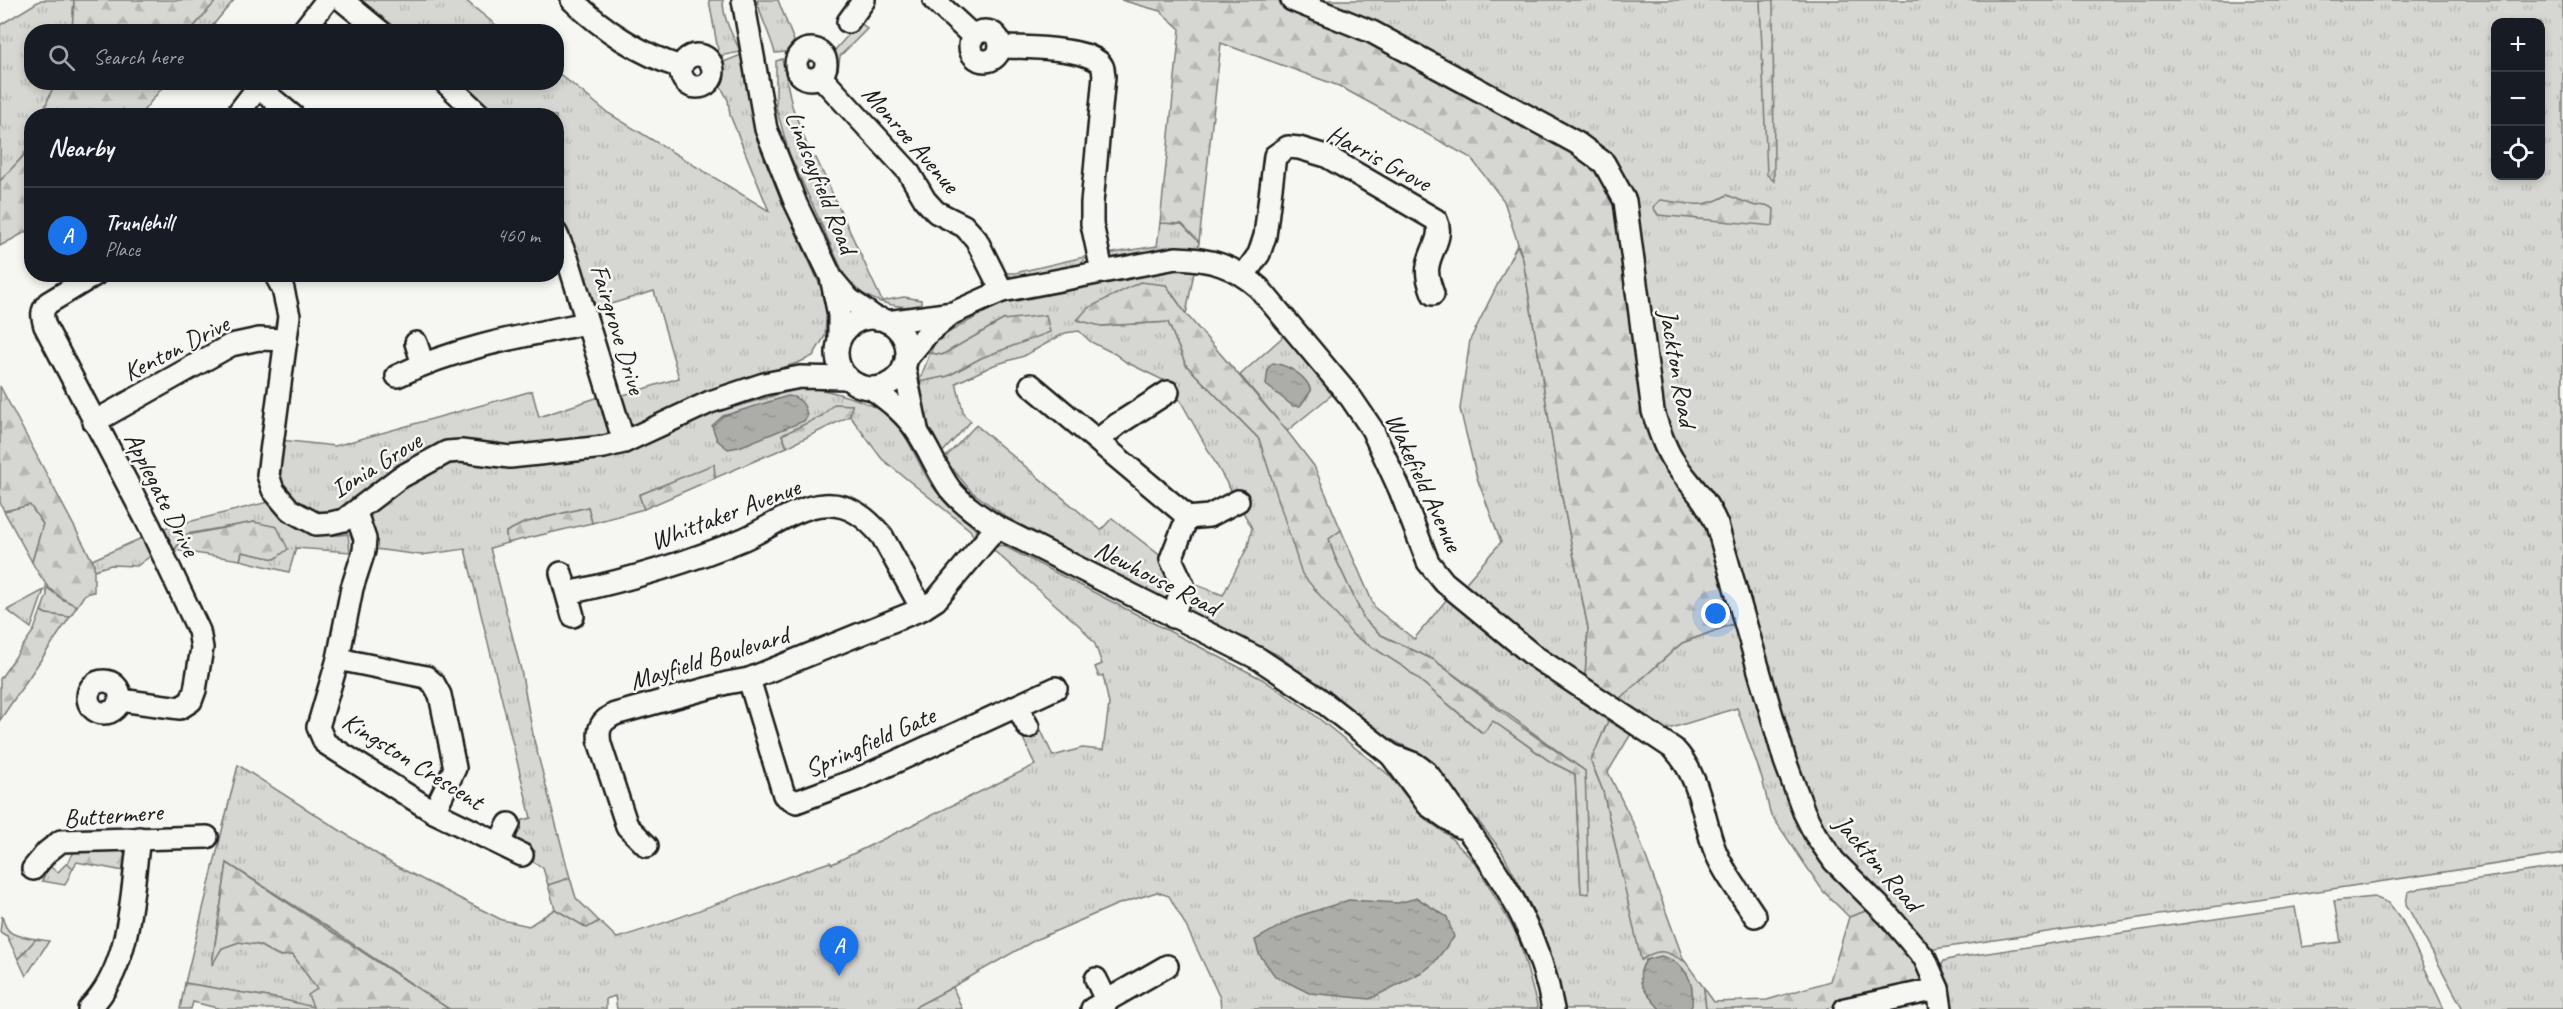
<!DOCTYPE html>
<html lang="en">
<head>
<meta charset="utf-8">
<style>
  body { margin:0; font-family:Caveat,sans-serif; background:#242831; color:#f1f3f6 }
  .controls { position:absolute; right:18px; top:18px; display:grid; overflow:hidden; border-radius:12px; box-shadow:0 3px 9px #0003 }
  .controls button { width:54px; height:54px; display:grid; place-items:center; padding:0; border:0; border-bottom:2px solid #363941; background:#171b24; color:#f1f3f6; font:30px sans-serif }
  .you { position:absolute; left:1716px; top:614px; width:21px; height:21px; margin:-15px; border:4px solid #fff; border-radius:50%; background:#1a73e8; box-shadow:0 0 0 9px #1a73e833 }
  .badge { display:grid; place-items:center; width:39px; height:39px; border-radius:50%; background:#1a73e8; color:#fff; font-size:20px; font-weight:700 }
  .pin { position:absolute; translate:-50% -50px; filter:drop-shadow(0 2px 3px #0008) }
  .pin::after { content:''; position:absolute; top:32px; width:21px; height:18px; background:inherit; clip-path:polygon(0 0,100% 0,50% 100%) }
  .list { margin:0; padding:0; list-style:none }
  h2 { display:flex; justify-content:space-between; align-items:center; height:78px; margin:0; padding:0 24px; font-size:26px }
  h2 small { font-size:20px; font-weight:400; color:#9ea1a6 }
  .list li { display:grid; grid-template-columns:39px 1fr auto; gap:18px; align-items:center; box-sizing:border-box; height:96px; padding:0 24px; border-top:2px solid #363941 }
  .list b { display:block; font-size:22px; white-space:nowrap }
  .list p { margin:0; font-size:20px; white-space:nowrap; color:#9ea1a6 }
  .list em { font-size:20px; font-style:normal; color:#9ea1a6 }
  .icon { flex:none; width:33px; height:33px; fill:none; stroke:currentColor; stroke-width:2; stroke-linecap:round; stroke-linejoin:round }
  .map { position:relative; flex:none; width:2563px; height:1009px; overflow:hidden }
  .search { position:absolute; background:#171b24; box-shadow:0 3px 9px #0003; left:24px; top:24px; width:540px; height:66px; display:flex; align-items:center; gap:15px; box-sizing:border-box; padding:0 21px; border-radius:24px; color:#9ea1a6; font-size:22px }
  .panel { position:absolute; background:#171b24; box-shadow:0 3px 9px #0003; left:24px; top:108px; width:540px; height:174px; border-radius:24px }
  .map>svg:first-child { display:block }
</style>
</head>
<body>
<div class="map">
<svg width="2563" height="1009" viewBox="0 0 2563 1009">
  <defs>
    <pattern id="grass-tufts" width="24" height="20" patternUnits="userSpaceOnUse" patternTransform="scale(1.5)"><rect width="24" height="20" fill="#d6d6d2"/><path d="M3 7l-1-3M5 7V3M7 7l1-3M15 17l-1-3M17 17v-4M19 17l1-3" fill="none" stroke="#b7b7b4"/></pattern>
    <pattern id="forest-firs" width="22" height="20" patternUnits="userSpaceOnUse" patternTransform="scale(1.5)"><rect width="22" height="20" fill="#d6d6d2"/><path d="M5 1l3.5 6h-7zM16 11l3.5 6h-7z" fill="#b7b7b4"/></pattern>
    <pattern id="water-ripples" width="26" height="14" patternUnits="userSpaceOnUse" patternTransform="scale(1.5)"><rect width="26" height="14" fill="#acaca9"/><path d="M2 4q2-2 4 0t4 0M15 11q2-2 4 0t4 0" fill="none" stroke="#939391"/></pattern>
  </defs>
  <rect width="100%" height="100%" fill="#f6f6f2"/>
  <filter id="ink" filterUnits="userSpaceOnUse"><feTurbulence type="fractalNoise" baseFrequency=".0167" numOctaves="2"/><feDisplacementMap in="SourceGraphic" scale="12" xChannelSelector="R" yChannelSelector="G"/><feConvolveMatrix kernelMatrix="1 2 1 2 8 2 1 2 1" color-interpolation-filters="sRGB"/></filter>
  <g filter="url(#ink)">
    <!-- grass -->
    <g fill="url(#grass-tufts)" stroke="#797977" stroke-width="1.5" fill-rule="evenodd">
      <path d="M41,0H74L72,31L32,32V82L55,83L42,115L32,116C31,155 25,154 0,181V25Z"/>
      <polygon points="215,0 234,0 208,31 190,32"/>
      <polygon points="360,0 465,0 503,31 400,31"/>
      <path d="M709,0H723C723,19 732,35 741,52L719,56Z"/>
      <path d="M757,0H778L794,41L786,52L775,53C770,34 761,19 757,0Z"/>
      <path d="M1312,0H2563V854L1928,950L1829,844L1798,783L1661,409L1636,230L1625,178L1600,148ZM2496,22H2540V176H2496Z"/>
      <polygon points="860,22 867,29 840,56 838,70 834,51"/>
      <path d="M741,55L758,137L780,196L827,301L825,336L813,356L800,362L693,398L637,426C624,424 623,407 620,396L679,378L654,291L594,309L573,249L557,211L556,116L494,115L460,83L556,82L557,72L608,113L769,211L730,115L728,100L719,83L721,63Z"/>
      <path d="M782,59L792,106L812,158H816L882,301L904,297L921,300V308C891,307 869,302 847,281L789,153L776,107V61Z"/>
      <polygon points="1160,223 1182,224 1199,242 1198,249 1171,246 1159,251 1112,258 1107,254 1157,246"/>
      <polygon points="1517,245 1523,259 1559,482 1588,628 1585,678 1548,652 1463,586 1501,542 1477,478 1460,409 1470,340"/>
      <polygon points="1088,256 1079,265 1013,278 1006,273 1015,273"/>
      <path d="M1195,267L1186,314L1166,285L1101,326L1168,322L1186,365L1259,439L1273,480L1353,635L1404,667L1482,733L1493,721L1551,762L1575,774L1581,892L1585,771L1434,660L1381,635L1364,619L1334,555L1329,539L1341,530L1375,608L1414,639L1447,599L1522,660L1608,721L1591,762L1603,791L1642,960L1653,952L1666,951L1685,961L1704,988L1706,1009H1565L1532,908L1501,850L1427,757L1380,734L1278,655L1188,611L1193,592L1191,583L1223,595L1248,546L1252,528L1171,384L1126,362L1115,354L1091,342L1079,331L1065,333L1024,356L994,365L956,383L964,415L971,421L941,454C928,430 922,408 919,382L948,376L981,358L1003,320L942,355L930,353L937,339L1006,300L1166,270Z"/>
      <polygon points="1286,334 1334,393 1287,431 1240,375"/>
      <path d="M804,387C826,389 874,402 890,417C909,435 917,463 931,484C943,502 961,514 976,530L974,537L970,530L882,459L850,416L852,405L822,416L782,435L787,447L715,478L714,465L639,495L644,509L592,523L588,507L524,523L506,532L507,543L490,548L521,670L534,740L570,878L548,885L543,868L532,861L535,851L517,839L516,830L520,821L531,818L465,549L421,555L375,549L374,533L369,517L374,510L405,486L442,466L458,463L512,468L619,455L666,436L714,413Z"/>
      <path d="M532,391L539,417L599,397L608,428L607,436L601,439L505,447L439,446L418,454L341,509C310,517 287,506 279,473C277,464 280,450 281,440L335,446Z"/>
      <path d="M976,425L1101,530L1112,518L1162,557C1164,572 1175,582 1168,597L1162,599L1006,517L971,491L944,459Z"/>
      <path d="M268,502C286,529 317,539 348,534L350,552L296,548L289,572L240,560L242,552L275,559L254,522L187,534L174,550L164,528Z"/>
      <polygon points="30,505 43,524 32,562 4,511"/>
      <polygon points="144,537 153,554 137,566 111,565 94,570 92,560"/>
      <path d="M1002,545L1262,679L1307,709L1389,775L1424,818L1449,836L1477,865L1519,939L1538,1009H1221L1220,998L1186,926L1169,896L1157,892L1116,905L1035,940L914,1009H617L615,996L606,999V1009H449L326,926L227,863L212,963L222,948L239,942L259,945L278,956L293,955L317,989L313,1008L280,999L185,983L238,765L394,865L502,920L529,926L555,909L587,928L599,921L617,938C689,917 758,886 830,862L832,864L1035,765L1022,736L1040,728L1053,756L1082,748L1103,750L1109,704L1103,675L1099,677L1095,667L1102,664L1095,644L1082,628L991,548Z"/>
      <polygon points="46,587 62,599 77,606 70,617 46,614 41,611 47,595"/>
      <polygon points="44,590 31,628 7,610"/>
      <polygon points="1738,622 1777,763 1872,909 1849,917 1823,891 1770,813 1762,778 1737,708 1665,730 1618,700 1682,643"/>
      <polygon points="67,863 73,868 65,885 42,881 49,866 58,872"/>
      <polygon points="2563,866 2563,1009 2463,1009 2406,904 2408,892 2420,888"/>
      <polygon points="2374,897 2389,903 2403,922 2444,1009 1947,1009 1939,970 1944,961 1955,958 2295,907 2302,947 2341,942 2334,901"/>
      <path d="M2,916C7,938 17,935 36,939L18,959L7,936L0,932Z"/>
    </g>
    <!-- forest -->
    <g fill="url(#forest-firs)" stroke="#797977" stroke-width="1.5">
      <polygon points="74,0 215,0 216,1 190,31 72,31"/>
      <polygon points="1121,0 1277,0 1386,44 1597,167 1620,201 1650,433 1708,518 1738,622 1682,643 1618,700 1585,678 1588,628 1559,482 1523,259 1504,201 1471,158 1339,86 1221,43 1199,242 1182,224 1160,223 1180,29 1160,11"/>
      <polygon points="1760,0 1773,0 1774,181 1767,175"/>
      <polygon points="55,82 166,82 166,83 140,115 42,115"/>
      <polygon points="31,141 31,229 0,246 0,181 27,152"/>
      <path d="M1727,195L1755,206L1766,205L1774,209L1773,226L1658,215L1653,207L1660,200C1686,203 1703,210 1727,195Z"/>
      <polygon points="1140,282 1166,285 1186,314 1287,431 1314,466 1341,530 1329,539 1334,555 1364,619 1381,635 1434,660 1512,720 1585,771 1589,894 1581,893 1575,774 1551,762 1493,721 1483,733 1404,667 1353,635 1302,574 1259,439 1186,365 1168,322 1101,326 1077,320 1088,308"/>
      <polygon points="1046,315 1050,332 981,358 948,376 919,382 930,353 942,355 1003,320"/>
      <path d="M0,386L94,564V592L85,594L77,606C52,595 45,586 32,562L43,524L30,505L4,511L0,502Z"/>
      <polygon points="834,404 852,405 850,416 787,447 782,435 822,416"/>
      <polygon points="714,464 715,478 644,509 639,495"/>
      <polygon points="588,507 592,523 507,543 506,532 524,523"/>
      <polygon points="254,522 277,527 288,549 275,559 242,552 240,560 174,550 187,535"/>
      <polygon points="41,611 46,614 70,617 0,720 0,679 34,630"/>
      <path d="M1608,721L1631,734L1608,772L1635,827L1684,961C1665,951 1660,947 1641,960L1603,791L1591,761Z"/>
      <polygon points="80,843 121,850 128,857 129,872 77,862 73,868 67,863"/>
      <polygon points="227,863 449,1009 221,1009 193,1002 191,1009 180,1009 185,983 280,999 313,1007 308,995 317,989 293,955 278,956 259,945 239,942 222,948 212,965"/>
      <polygon points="570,878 576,898 599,921 587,928 555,909 548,885"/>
      <polygon points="1872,909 1924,970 1923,981 1920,987 1825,1009 1706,1009 1704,988 1714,1002 1767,1000 1830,981 1849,917"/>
      <polygon points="36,939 49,941 26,976 18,959"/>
      <polygon points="953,987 962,1009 914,1009 919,1005"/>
    </g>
    <!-- water -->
    <g fill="url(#water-ripples)" stroke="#727271" stroke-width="1.5">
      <path d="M1273,363C1288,365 1307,376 1311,391L1300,406H1293L1266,385L1268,368Z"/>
      <path d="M788,396C800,397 806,405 807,417L804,421L739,447L728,449L717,440L712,426L723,416Z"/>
      <polygon points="1417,898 1447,917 1454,937 1433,964 1424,971 1370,999 1309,993 1275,976 1259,954 1255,940 1296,917 1349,900 1398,903"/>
      <path d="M1661,956C1686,963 1695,981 1692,1006L1689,1009H1660C1646,993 1632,981 1646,960Z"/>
    </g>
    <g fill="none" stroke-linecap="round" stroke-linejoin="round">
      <!-- minor casing -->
      <g stroke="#1c1c1c" stroke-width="26">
        <g id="minor">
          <polyline points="342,0 381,32"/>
          <path d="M572,0C602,29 641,55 681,67"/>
          <polyline points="743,0 766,129 796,204 831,277 839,315 839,340"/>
          <polyline points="934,0 973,36"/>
          <path d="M1292,0L1372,32L1577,143L1604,163L1625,201L1653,411C1658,428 1663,444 1672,459C1688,484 1705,496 1717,525L1785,761L1804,812L1815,834L1834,861L1888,915L1925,959L1938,989L1941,1009"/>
          <polyline points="848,22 864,0"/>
          <circle cx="985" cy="46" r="15"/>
          <polyline points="302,32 327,0"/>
          <path d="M1000,47C1020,47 1093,47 1102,66C1104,69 1103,73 1104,76L1092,203V224L1102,271"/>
          <circle cx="811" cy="64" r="15"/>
          <circle cx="697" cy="71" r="16"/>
          <polyline points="820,76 908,171 925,200 936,212 964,226 976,239 1002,291"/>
          <polyline points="445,82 481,116"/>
          <polyline points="258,87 293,116"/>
          <polyline points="236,116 262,82"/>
          <polyline points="556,233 569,263 624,442"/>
          <path d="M96,274L48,303C41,311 42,316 45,326L150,527L199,631L202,648L195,690L191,701L180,708L120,700"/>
          <polyline points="275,274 283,289 289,316 268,475 273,490 290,510 316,524 331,523 344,520 399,478 447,452 461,451 510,457 604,447 624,442 710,402 764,384 800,377 847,378"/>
          <path d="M1244,275L1259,254L1265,236L1275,156L1288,147L1299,148L1326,156L1436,220C1444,237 1430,250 1428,266C1426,276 1430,285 1433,294"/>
          <polyline points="833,280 849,299 877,319"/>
          <circle cx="872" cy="353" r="35"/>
          <path d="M887,322L953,313L1002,291L1176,258C1210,259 1233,265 1259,288L1351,398L1372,429L1400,490L1428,562L1444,582L1534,656L1674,749C1700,776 1702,814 1714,848C1723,872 1741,894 1755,916"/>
          <polyline points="416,343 423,364"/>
          <polyline points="906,359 927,334 950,315"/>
          <polyline points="904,366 917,429"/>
          <path d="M397,376C458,347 522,336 587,323"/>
          <polyline points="1031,385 1181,511 1187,518 1171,559 1183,585 1173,617"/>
          <path d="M871,388C889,401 906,414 918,433C930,451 937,471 950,489C963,505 980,516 997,527L1259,659L1318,698L1391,755L1415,764L1426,772C1442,791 1455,812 1469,832C1509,886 1541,942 1553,1009"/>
          <polyline points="94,422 231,345 259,339 286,340"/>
          <polyline points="1098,440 1118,424 1168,392"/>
          <polyline points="356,513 365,539 364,551 352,588 338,659 318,727 325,743 434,812 522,855"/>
          <polyline points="1187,518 1209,516 1238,501"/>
          <polyline points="561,573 573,616"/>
          <path d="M568,593C628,580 687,563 744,539C767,529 798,506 824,505C849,503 867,518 882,536L922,609"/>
          <polyline points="338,659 426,677 434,684 440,695 455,768 434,812"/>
          <polyline points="749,679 784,795 796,802 858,779 1056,688"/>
          <circle cx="104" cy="697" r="16"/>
          <polyline points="1017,706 1028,727"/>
          <polyline points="1391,755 1428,805 1460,827"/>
          <polyline points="499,843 509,824"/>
          <path d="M647,846L627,826L600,744C597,728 601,721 615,714L727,683L749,679L922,609L936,600L997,527"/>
          <polyline points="33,869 47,852 61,841 207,837"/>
          <polyline points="1096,979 1107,1002"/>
          <path d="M89,1009C132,966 131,894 139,838"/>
          <polyline points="1092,1009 1167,966"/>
          <polyline points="1845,1009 1938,989"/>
        </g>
      </g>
      <!-- minor -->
      <use href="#minor" stroke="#f6f6f2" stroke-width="21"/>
    </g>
  </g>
  <g text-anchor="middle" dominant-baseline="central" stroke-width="5" stroke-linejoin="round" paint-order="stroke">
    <!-- street labels -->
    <g font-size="26" fill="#1c1c1c" stroke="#f6f6f2">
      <text transform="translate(911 139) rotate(49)">Monroe Avenue</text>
      <text transform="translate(1379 158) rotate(28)">Harris Grove</text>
      <text transform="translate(821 182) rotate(68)">Lindsayfield Road</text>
      <text transform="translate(618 329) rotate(73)">Fairgrove Drive</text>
      <text transform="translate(176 348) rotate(-27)">Kenton Drive</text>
      <text transform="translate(1678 368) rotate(80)">Jackton Road</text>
      <text transform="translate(376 465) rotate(-32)">Ionia Grove</text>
      <text transform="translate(1424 482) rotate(65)">Wakefield Avenue</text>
      <text transform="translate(162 494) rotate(63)">Applegate Drive</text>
      <text transform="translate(725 514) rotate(-21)">Whittaker Avenue</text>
      <text transform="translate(1157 578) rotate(27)">Newhouse Road</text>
      <text transform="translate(709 658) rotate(-17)">Mayfield Boulevard</text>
      <text transform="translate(870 742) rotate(-24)">Springfield Gate</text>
      <text transform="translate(413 761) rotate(32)">Kingston Crescent</text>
      <text transform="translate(113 815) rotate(-4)">Buttermere</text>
      <text transform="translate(1878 863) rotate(49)">Jackton Road</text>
    </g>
  </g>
</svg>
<div class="controls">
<button>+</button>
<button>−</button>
<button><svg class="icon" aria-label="locate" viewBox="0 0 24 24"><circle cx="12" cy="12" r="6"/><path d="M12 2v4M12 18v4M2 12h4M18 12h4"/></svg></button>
</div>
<div class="you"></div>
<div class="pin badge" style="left:839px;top:976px">A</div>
<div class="search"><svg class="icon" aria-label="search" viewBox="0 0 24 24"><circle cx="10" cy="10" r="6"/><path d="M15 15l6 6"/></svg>Search here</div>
<section class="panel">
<h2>Nearby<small></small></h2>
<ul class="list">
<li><span class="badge">A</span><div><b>Trunlehill</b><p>Place</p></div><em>460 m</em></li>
</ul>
</section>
</div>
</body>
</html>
